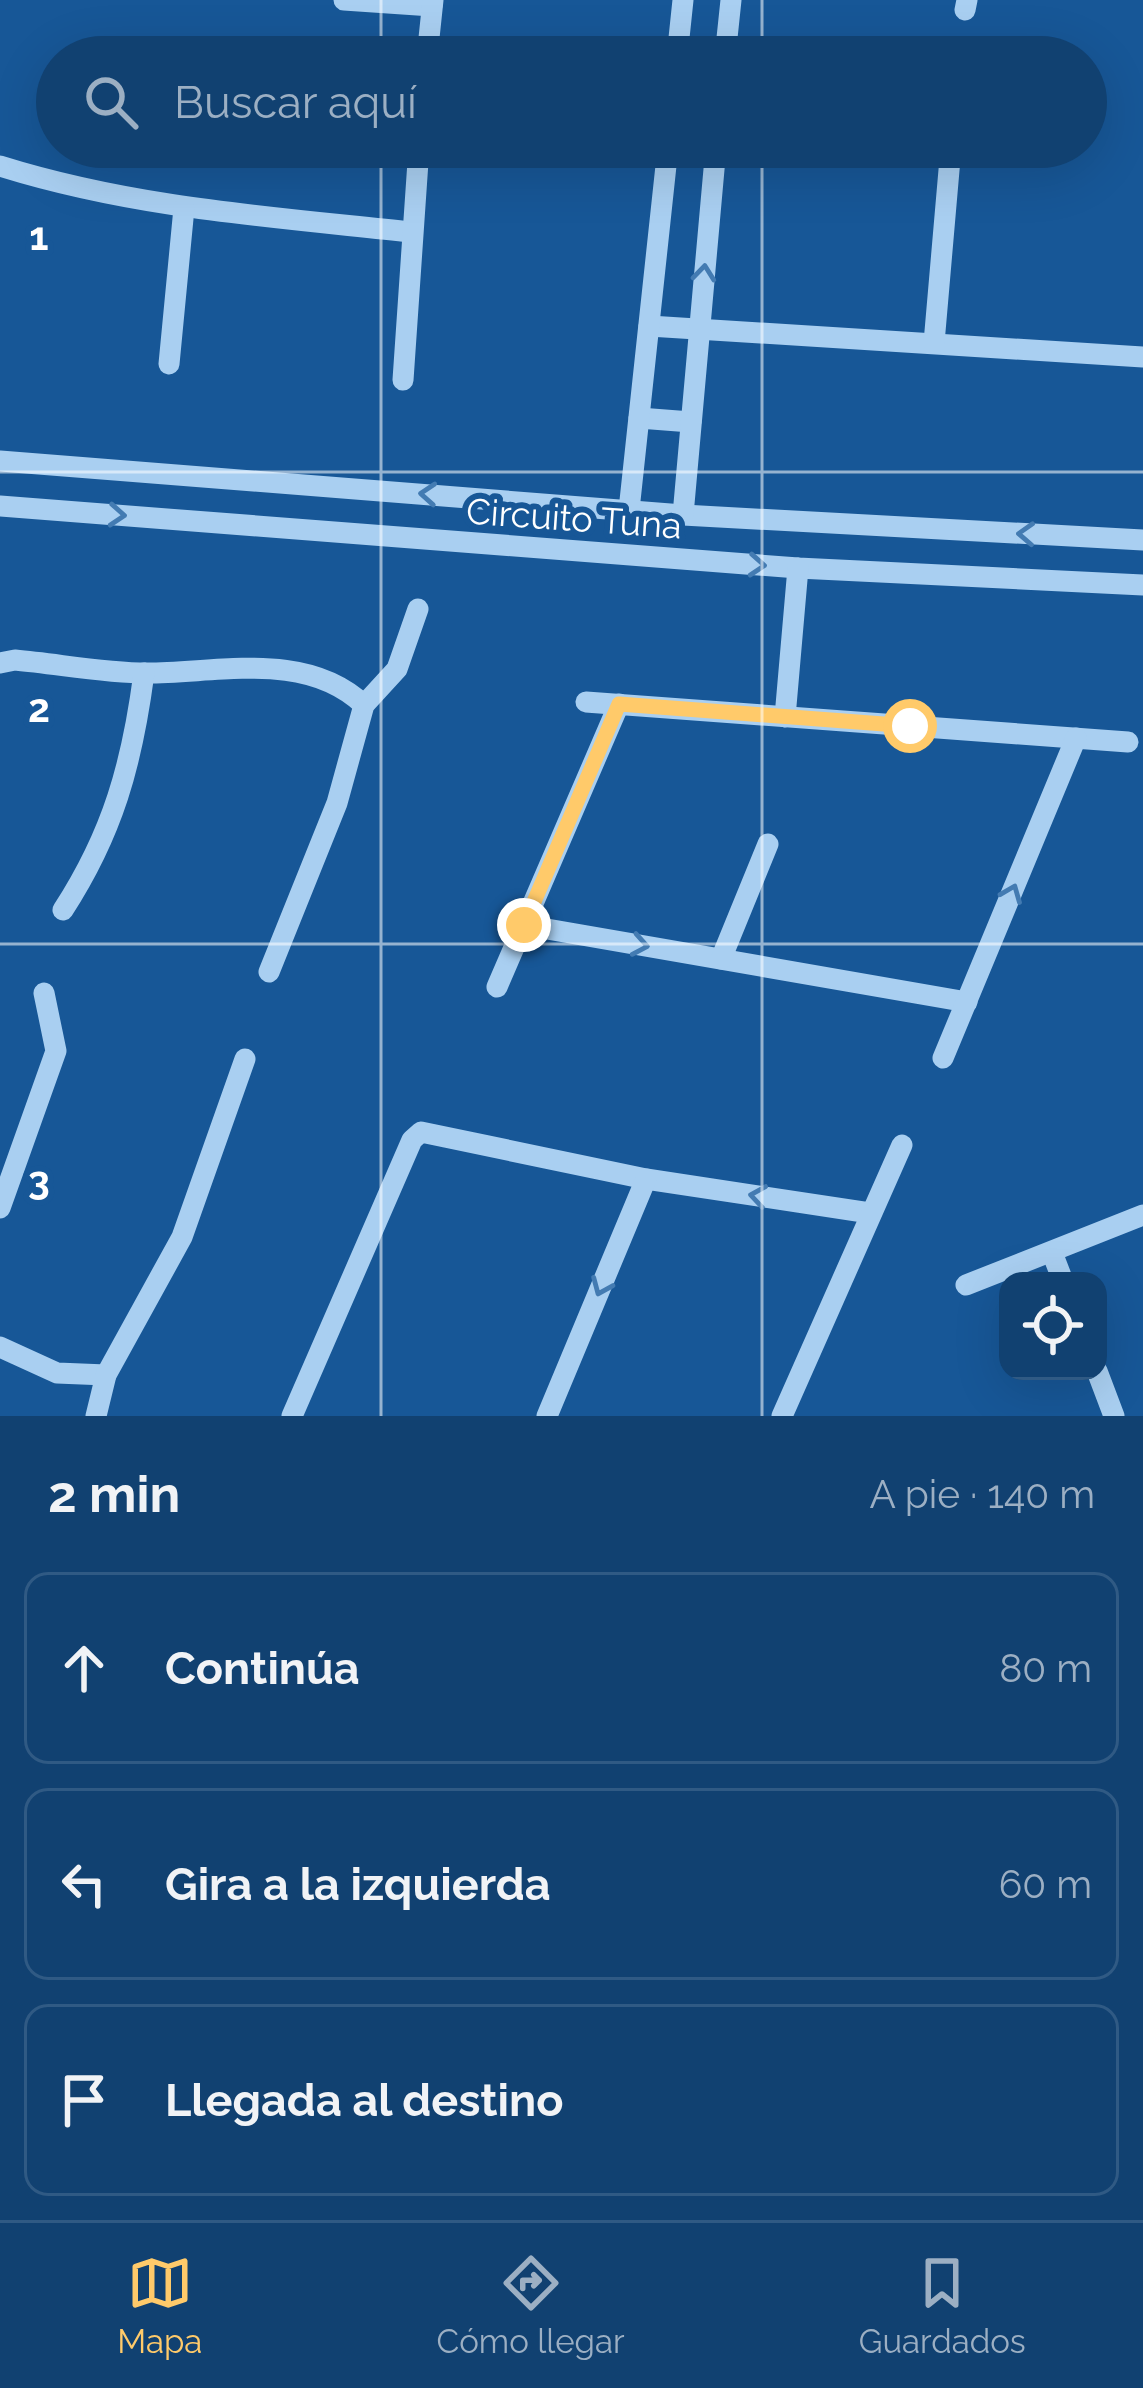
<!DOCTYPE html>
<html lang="es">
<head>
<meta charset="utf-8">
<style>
  body { margin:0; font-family:Raleway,sans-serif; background:#1a4876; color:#f1f3f6 }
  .controls { position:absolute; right:36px; bottom:36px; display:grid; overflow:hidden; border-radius:24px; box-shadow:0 12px 48px #0002 }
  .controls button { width:108px; height:108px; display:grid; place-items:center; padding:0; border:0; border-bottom:3px solid #305a84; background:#114171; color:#f1f3f6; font:60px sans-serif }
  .stop { position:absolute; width:36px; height:36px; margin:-27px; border:9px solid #ffca6a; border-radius:50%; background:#fff }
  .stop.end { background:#ffca6a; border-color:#fff; box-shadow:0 3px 12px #0008 }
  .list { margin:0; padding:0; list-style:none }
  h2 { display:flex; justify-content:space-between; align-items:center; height:156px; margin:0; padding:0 48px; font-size:51px }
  h2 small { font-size:39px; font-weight:400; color:#9cafc3 }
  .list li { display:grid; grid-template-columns:78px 1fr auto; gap:36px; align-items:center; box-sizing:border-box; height:192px; margin:0 24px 24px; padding:0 24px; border:3px solid #305a84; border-radius:24px }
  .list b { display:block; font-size:45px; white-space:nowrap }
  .list em { font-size:39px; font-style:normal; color:#9cafc3 }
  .icon { flex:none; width:66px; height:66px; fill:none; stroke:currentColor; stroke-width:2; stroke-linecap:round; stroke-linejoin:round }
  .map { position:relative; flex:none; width:1143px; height:1416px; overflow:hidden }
  .search { position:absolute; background:#114171; box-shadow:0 12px 48px #0002; left:36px; right:36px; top:36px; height:132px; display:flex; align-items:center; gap:30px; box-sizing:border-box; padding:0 42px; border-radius:66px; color:#9cafc3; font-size:45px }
  .sheet { height:804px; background:#114171 }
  nav { display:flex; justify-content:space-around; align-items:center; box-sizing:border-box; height:168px; border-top:3px solid #305a84; background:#114171; font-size:33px; color:#9cafc3 }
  nav a { display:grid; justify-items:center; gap:6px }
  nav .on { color:#ffca6a }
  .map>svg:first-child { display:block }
</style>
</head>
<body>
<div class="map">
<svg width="1143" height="1416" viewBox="0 0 1143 1416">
  <rect width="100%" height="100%" fill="#175797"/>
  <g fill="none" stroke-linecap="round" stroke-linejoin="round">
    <!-- minor -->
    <g stroke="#a9cff1" stroke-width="21">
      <polyline points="344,0 432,6"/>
      <polyline points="965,10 967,0"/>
      <polyline points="427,57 433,0"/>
      <polyline points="677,57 683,0"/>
      <polyline points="725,57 731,0"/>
      <path d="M0,166C134,208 272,217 411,232"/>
      <polyline points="649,326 1143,357"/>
      <polyline points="934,343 951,147"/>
      <polyline points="169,364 184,208"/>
      <polyline points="403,380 419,147"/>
      <polyline points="639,418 691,422"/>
      <polyline points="0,461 683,515 1143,540"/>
      <polyline points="0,506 798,568 1143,585"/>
      <polyline points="629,510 668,147"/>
      <polyline points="683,515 716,147"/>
      <path d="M0,663L15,660C59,664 104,673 147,673C219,673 306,650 364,705"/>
      <polyline points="586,702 1128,742"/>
      <polyline points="785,717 798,568"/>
      <path d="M63,910C113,833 132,764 144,673"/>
      <polyline points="524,925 967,1002"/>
      <polyline points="721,959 768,844"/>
      <polyline points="269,972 337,803 364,705 397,669 418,609"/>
      <polyline points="497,987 619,704"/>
      <polyline points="943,1058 1076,738"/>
      <polyline points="0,1208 56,1051 44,993"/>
      <polyline points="1053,1255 1063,1281"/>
      <polyline points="966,1285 1143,1215"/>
      <polyline points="0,1347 57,1373 106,1375"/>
      <polyline points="1097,1371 1114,1416"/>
      <polyline points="96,1416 106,1375 182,1237 245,1059"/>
      <polyline points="292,1416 412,1140 421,1132 646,1179 870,1213"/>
      <polyline points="547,1416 646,1179"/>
      <polyline points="782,1416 902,1145"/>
    </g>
  </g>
  <!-- one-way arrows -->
  <defs><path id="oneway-chevron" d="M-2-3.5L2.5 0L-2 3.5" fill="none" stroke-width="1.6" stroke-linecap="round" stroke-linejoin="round" transform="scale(3)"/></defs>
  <g stroke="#437bb2">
    <use href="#oneway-chevron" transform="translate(704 273) rotate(-84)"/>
    <use href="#oneway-chevron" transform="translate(428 494) rotate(-176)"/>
    <use href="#oneway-chevron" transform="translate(117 515) rotate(4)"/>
    <use href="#oneway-chevron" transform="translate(1026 534) rotate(-177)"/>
    <use href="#oneway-chevron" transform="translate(757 565) rotate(4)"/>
    <use href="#oneway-chevron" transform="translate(1012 893) rotate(-68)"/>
    <use href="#oneway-chevron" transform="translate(640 945) rotate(10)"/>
    <use href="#oneway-chevron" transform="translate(758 1196) rotate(-171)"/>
    <use href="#oneway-chevron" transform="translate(601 1287) rotate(113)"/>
  </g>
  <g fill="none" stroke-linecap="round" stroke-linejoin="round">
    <!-- route -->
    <polyline stroke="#ffca6a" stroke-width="15" points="524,925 619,704 910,726"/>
  </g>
  <!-- grid -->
  <path fill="none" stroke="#fff" stroke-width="3" stroke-opacity="0.55" d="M381,0V57M762,0V57M381,147V1416M762,147V1416M0,472H1143M0,944H1143"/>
  <g text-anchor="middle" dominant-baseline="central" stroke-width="12" stroke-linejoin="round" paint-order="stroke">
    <!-- street labels -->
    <g font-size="36" fill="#fff" stroke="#175797">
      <text transform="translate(574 518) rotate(4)">Circuito Tuna</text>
    </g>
  </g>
  <g font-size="39" text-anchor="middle" font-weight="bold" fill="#fff" stroke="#175797" stroke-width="12" stroke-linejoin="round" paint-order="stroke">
    <text x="39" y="250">1</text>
    <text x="39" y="722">2</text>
    <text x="39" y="1194">3</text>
  </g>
</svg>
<div class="controls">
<button><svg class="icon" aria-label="locate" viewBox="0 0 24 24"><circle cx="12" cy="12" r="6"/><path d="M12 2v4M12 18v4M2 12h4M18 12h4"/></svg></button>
</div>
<div class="stop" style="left:910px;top:726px"></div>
<div class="stop end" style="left:524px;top:925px"></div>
<div class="search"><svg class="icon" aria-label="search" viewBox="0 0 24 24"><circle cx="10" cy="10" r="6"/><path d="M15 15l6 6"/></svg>Buscar aquí</div>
</div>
<section class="sheet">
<h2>2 min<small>A pie · 140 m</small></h2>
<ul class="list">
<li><svg class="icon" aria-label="ahead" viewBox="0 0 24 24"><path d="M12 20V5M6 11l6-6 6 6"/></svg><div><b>Continúa</b></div><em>80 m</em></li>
<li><svg class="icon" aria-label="left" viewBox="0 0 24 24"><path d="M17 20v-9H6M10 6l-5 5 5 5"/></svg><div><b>Gira a la izquierda</b></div><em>60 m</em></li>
<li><svg class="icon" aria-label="arrive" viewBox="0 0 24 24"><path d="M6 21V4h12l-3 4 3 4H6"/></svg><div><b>Llegada al destino</b></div></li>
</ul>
</section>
<nav>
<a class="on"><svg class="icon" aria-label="map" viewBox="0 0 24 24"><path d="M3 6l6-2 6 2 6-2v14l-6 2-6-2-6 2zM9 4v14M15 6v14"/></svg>Mapa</a>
<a><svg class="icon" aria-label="directions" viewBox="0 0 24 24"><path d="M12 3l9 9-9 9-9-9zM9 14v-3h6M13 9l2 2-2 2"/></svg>Cómo llegar</a>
<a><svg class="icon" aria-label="saved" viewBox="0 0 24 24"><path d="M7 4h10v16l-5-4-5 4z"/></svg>Guardados</a>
</nav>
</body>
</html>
